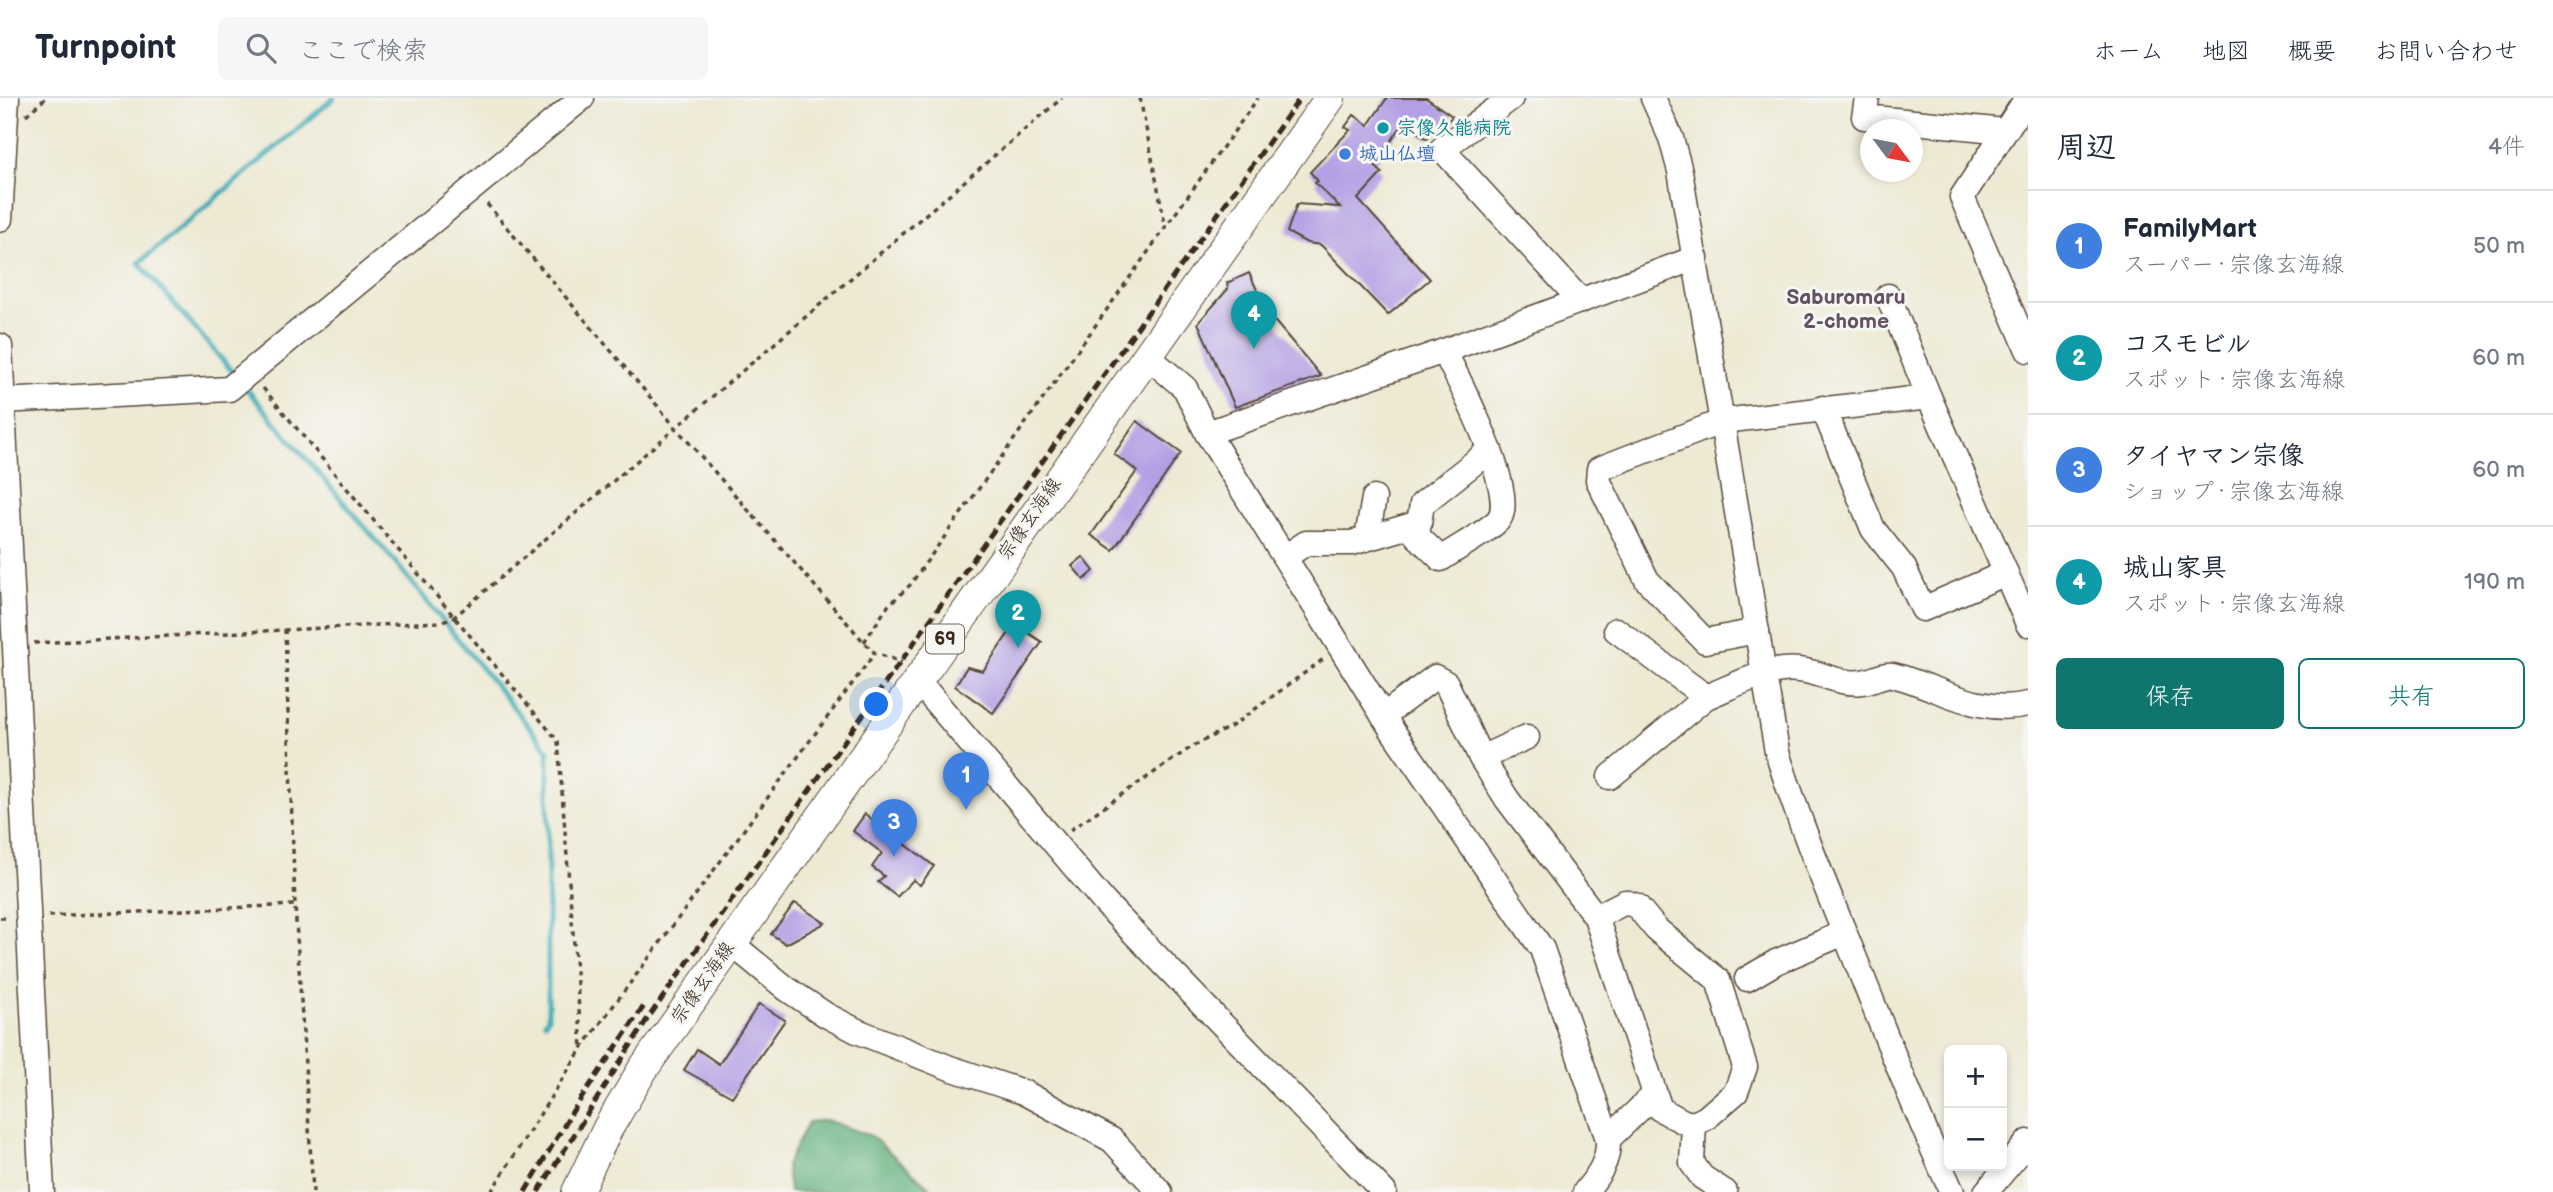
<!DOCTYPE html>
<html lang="ja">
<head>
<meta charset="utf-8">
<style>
  body { margin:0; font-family:"Balsamiq Sans","Klee One",sans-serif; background:#f6f6f7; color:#1f2937 }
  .controls { position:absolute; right:21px; bottom:21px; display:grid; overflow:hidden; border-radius:10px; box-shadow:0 4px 10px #0003 }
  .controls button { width:63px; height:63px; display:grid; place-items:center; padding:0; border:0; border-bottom:2px solid #e0e1e3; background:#fff; color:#1f2937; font:35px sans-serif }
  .compass { position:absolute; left:1860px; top:21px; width:63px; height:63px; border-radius:50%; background:#fff; box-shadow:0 4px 10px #0003; rotate:122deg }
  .you { position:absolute; left:877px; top:607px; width:24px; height:24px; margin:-18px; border:5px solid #fff; border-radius:50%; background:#1a73e8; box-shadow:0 0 0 10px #1a73e833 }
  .badge { display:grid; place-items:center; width:46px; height:46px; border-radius:50%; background:#0f766e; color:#fff; font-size:23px; font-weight:700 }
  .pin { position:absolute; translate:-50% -58px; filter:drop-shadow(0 2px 4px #0008) }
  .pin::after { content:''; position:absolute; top:37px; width:24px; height:21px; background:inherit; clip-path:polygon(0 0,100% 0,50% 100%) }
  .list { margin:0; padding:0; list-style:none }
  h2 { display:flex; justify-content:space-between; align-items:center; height:91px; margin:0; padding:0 28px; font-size:30px }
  h2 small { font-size:23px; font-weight:400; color:#747a83 }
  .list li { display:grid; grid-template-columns:46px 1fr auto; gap:21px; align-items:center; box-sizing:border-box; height:112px; padding:0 28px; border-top:2px solid #e0e1e3 }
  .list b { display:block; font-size:26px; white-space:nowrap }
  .list p { margin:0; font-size:23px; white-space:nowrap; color:#747a83 }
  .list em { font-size:23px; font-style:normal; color:#747a83 }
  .actions { display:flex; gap:14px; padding:21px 28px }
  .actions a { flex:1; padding:16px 0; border:2px solid #0f766e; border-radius:10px; text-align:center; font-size:24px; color:#0f766e }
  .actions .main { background:#0f766e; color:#fff }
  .icon { flex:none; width:38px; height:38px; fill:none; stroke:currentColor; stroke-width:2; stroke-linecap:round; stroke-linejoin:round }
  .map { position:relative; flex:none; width:2028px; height:1094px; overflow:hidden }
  header { display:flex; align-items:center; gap:42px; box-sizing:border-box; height:98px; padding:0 35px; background:#fff; border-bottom:2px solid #e0e1e3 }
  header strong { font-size:33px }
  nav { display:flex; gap:38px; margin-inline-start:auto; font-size:24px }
  .search { width:490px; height:63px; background:#f6f6f7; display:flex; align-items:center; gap:18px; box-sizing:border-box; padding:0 24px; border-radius:10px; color:#747a83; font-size:26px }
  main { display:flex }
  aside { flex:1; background:#fff }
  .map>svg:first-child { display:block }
</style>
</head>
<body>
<header>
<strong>Turnpoint</strong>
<div class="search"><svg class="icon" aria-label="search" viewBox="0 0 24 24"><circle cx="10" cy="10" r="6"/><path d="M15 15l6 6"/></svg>ここで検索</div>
<nav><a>ホーム</a><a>地図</a><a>概要</a><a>お問い合わせ</a></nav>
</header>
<main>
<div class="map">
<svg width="2028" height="1094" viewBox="0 0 2028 1094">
  <rect width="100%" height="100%" fill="#f6f6f2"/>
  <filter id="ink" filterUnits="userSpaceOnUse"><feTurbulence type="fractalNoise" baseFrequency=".0143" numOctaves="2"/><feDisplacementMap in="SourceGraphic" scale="14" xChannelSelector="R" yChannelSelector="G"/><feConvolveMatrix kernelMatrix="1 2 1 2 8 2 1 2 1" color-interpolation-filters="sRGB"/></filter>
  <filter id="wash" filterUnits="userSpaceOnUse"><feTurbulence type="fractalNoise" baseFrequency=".00686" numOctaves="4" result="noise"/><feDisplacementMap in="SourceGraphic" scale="28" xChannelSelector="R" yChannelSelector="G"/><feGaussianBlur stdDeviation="1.57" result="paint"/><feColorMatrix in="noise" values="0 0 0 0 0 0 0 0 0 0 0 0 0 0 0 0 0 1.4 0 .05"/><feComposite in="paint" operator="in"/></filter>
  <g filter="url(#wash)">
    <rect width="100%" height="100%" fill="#ede9d3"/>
    <!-- forest -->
    <polygon fill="#60b07b" stroke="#4e6d4c" stroke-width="2" points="826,1022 871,1038 935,1094 789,1094 786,1068 808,1024"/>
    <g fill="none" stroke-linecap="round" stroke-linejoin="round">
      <!-- stream -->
      <g stroke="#3aabb6" stroke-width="5">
        <polyline points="236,278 139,165 334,0"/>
        <polyline points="244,288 400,470 548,652 548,920 545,924"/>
      </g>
    </g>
    <g id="blocks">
      <!-- building -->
      <g fill="#b39fe4">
        <polygon points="1387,0 1426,0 1452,18 1442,31 1438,34 1434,32 1427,41 1404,25 1374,67 1382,75 1358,101 1430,181 1388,217 1321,147 1307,145 1287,134 1297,106 1340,109 1315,85 1318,83 1310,74 1350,32 1345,29 1354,17 1368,27"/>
        <polygon points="1249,175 1260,198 1256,201 1321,278 1235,309 1198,225 1228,191 1227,185"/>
        <polygon points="1137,323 1181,355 1113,452 1091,437 1137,373 1114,356"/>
        <polygon points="1083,459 1094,473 1084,482 1072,468"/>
        <polygon points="1015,526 1042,544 993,615 955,588 967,569 983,573"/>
        <polygon points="865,716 934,768 920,787 913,782 897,799 878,784 884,778 872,769 882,755 853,733"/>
        <polygon points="795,805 825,825 786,846 771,836"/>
        <polygon points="759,906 785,922 732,999 684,972 697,951 719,966"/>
      </g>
    </g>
  </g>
  <g filter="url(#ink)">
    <use href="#blocks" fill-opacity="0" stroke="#564739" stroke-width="2"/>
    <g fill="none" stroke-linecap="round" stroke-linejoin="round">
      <!-- minor casing -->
      <g stroke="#564739" stroke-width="27">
        <g id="minor">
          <polyline points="1511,0 1442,51 1581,203"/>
          <path d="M1653,0L1671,40L1680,73L1777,654C1799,725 1828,794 1856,863C1887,941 1917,1018 1952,1094"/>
          <polyline points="1867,0 1864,19 2005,33"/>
          <polyline points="2027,0 1962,99 2028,252"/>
          <polyline points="0,121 7,0"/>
          <polyline points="1888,198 1929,299"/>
          <polyline points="0,248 42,1094"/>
          <path d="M1444,253C1458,280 1518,395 1499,421C1492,431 1453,452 1441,461L1417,438L1422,406L1490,352"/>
          <path d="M1146,257L1185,290L1207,335L1392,632L1542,851L1608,1041C1609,1063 1599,1077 1585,1094"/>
          <polyline points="2,303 229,291 582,0"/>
          <polyline points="1823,310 1873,431 1904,470 1923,511 2006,475"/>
          <polyline points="1207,335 1444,253 1696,160"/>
          <polyline points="1367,440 1374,400"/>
          <polyline points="1285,459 1306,445 1352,445 1419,425"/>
          <path d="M1616,532L1706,599C1734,588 1769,568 1799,572C1821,574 1839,587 1862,584C1872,583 1884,575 1893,577C1939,589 1979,618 2028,606"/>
          <polyline points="1757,533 1705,543 1647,482 1598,382 1599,371 1723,323 1929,299 2028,526"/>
          <polyline points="914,586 929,596 1105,805 1384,1094"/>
          <polyline points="1383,618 1435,579 1446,585 1481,660 1507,701 1596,819 1660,1011 1684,1024 1694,1026 1706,1020 1736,994 1745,969 1718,882 1656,831 1637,808 1625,804 1596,819"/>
          <polyline points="1481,660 1527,639"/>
          <polyline points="1610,679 1706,599"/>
          <polyline points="731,845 787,891 826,917 857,933 950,970 1023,994 1112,1042 1160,1094"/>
          <polyline points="1747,881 1776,864 1844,835"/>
          <polyline points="1694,1026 1692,1065 1702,1079 1725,1094"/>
          <polyline points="1608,1041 1654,997"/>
          <polyline points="1986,1094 2028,1044"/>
        </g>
      </g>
      <!-- major casing -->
      <g stroke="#564739" stroke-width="32">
        <polyline id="major" points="577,1094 608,1030 643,971 1330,0"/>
      </g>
      <!-- path -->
      <g stroke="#564739" stroke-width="3.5" stroke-dasharray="5 5" stroke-linecap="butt">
        <polyline points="1140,0 1166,131"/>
        <polyline points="26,17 46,0"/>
        <polyline points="487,106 677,331 864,544 875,555 902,564"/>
        <polyline points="263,290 558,643 582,950"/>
        <polyline points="285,531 295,807 313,1094"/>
        <polyline points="864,544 888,508 910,487 1258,0"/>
        <polyline points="34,545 438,524 453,520 1062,0"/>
        <polyline points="1070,732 1193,648 1232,628 1325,560"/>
        <polyline points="49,818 295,807"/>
        <polyline points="0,820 10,820"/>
        <polyline points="491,1094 582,950 875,555"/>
      </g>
      <!-- minor -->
      <use href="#minor" stroke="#fff" stroke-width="24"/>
      <!-- major -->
      <use href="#major" stroke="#fff" stroke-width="30"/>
      <!-- rail -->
      <g stroke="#3b2a1e" stroke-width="5" stroke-dasharray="10 5" stroke-linecap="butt">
        <polyline points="525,1094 572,1014 644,908"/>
        <polyline points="538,1094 646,923 1300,0"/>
      </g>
    </g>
  </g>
  <!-- markers -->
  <circle fill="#0f9aa8" stroke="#f6f6f2" stroke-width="2.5" cx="1383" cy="30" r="7"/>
  <circle fill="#3f7fe0" stroke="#f6f6f2" stroke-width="2.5" cx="1345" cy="56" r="7"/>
  <g text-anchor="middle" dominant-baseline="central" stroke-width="6" stroke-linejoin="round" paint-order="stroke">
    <!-- shield labels -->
    <rect fill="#f6f6f2" stroke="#73675e" stroke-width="2" x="926" y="526.5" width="38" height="29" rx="5"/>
    <g font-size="18" font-weight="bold" fill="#3b2a1e">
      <text x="945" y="541">69</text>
    </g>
    <!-- culture labels -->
    <g font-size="19" font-weight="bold" fill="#0d838f" stroke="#f6f6f2" text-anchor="start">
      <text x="1397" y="30">宗像久能病院</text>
    </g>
    <!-- shop labels -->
    <g font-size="19" font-weight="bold" fill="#366cbe" stroke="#f6f6f2" text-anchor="start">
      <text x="1359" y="56">城山仏壇</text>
    </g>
    <!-- street labels -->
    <g font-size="19" fill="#3b2a1e" stroke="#f6f6f2">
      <text transform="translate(1030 421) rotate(-55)">宗像玄海線</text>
      <text transform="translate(703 885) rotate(-55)">宗像玄海線</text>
    </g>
    <!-- neighbourhood labels -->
    <g font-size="21" font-weight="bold" fill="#655363" stroke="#f6f6f2">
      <text x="1846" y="199">Saburomaru<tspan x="1846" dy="24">2-chome</tspan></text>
    </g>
  </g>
</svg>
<div class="controls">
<button>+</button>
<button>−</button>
</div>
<svg class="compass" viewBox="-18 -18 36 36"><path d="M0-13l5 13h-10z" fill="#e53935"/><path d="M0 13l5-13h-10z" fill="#747a83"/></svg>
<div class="you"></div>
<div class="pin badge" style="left:966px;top:712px;background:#3f7fe0">1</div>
<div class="pin badge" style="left:1018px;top:550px;background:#0f9aa8">2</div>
<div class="pin badge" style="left:894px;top:759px;background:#3f7fe0">3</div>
<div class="pin badge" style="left:1254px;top:251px;background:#0f9aa8">4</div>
</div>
<aside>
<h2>周辺<small>4件</small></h2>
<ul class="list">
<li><span class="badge" style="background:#3f7fe0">1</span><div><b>FamilyMart</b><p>スーパー · 宗像玄海線</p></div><em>50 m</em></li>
<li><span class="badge" style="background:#0f9aa8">2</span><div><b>コスモビル</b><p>スポット · 宗像玄海線</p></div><em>60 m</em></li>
<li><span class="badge" style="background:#3f7fe0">3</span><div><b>タイヤマン宗像</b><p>ショップ · 宗像玄海線</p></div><em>60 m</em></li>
<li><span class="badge" style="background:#0f9aa8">4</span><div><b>城山家具</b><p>スポット · 宗像玄海線</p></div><em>190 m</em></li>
</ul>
<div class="actions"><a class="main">保存</a><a>共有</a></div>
</aside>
</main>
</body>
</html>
